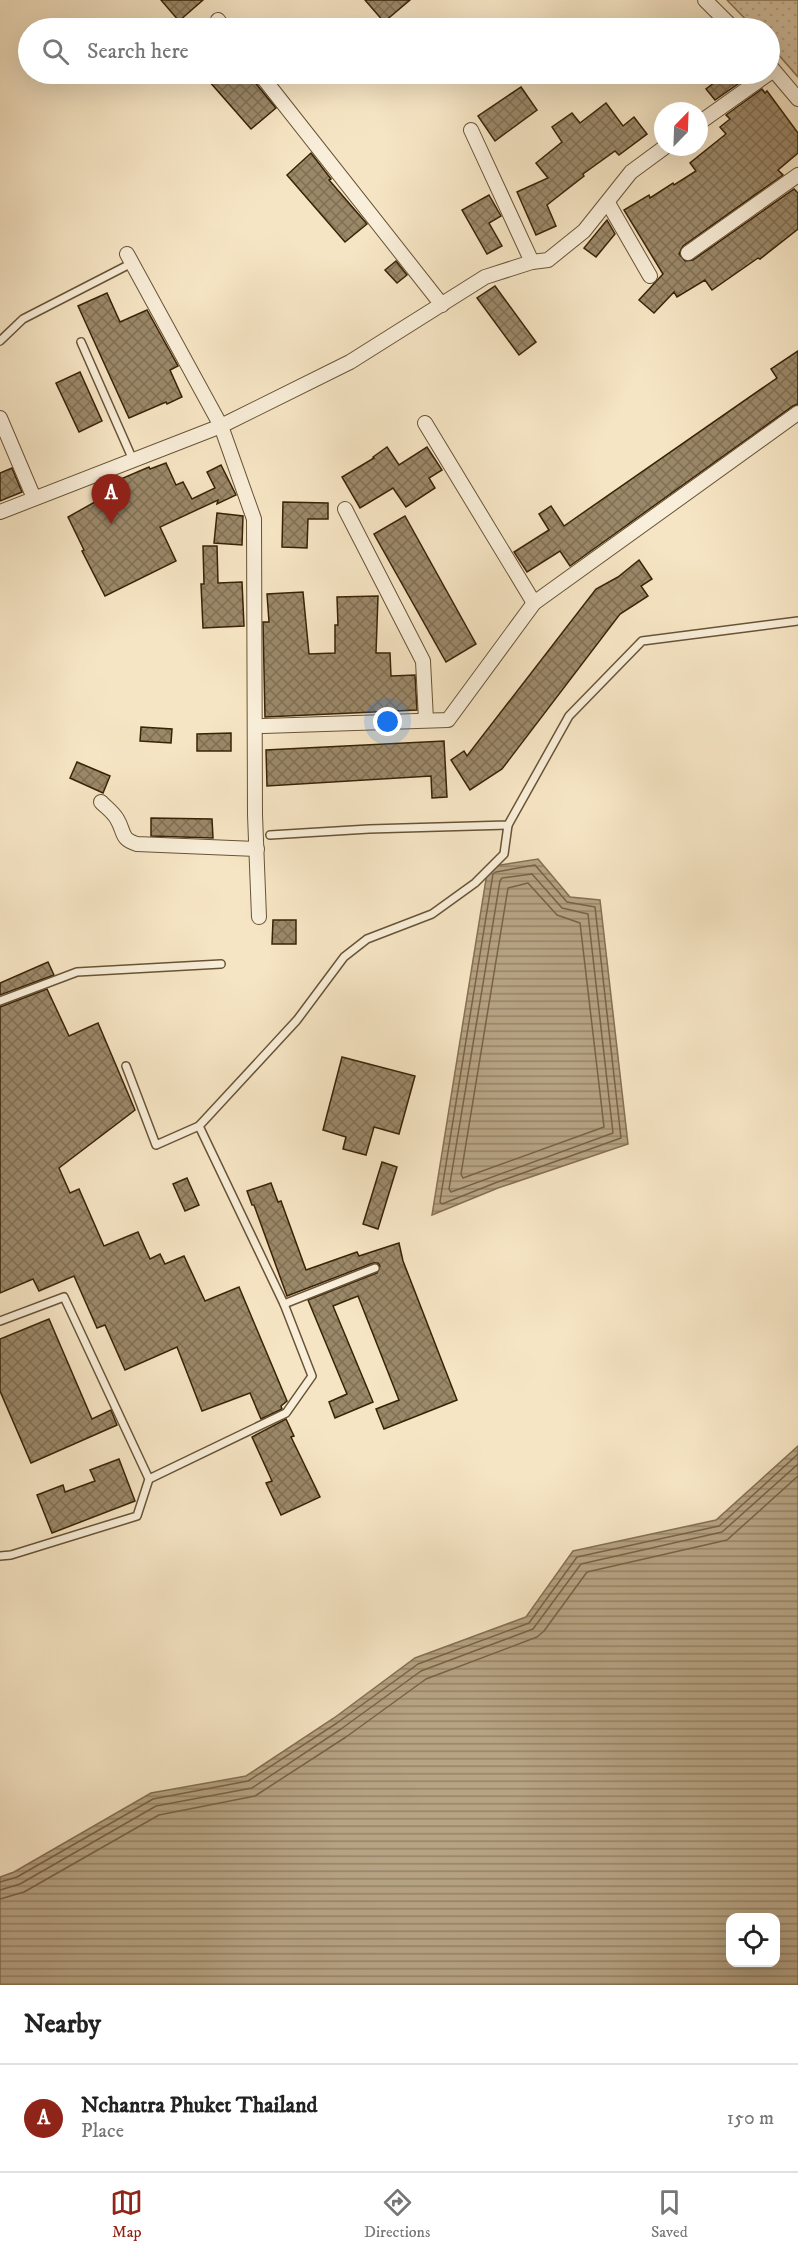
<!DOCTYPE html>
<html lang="en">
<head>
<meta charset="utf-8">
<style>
  body { margin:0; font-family:"IM FELL DW Pica",serif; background:#f2f2f2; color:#222 }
  .controls { position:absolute; right:18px; bottom:18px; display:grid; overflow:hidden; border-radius:12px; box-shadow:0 6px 24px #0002 }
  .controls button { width:54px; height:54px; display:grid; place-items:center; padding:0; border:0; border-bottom:2px solid #e0e0e0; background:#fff; color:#222; font:30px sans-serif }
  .compass { position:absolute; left:654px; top:102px; width:54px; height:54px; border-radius:50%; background:#fff; box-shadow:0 6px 24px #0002; rotate:23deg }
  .you { position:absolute; left:388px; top:722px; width:21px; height:21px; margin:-15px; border:4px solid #fff; border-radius:50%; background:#1a73e8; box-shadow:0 0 0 9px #1a73e833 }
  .badge { display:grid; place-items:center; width:39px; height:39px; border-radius:50%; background:#8f2418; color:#fff; font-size:20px; font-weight:700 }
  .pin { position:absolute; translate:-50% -50px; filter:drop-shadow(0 2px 3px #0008) }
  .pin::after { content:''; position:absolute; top:32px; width:21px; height:18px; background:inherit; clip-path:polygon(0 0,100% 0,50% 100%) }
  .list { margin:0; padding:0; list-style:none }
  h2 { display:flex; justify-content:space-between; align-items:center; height:78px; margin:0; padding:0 24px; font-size:26px }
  h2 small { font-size:20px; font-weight:400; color:#767676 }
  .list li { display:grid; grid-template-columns:39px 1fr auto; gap:18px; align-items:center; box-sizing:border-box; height:108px; padding:0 24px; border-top:2px solid #e0e0e0 }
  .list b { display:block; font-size:22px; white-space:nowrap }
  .list p { margin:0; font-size:20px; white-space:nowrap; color:#767676 }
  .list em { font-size:20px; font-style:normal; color:#767676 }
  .icon { flex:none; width:33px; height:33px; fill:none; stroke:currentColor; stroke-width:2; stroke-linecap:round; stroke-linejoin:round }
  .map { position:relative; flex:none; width:798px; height:1985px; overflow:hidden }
  .search { position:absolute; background:#fff; box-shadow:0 6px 24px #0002; left:18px; right:18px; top:18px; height:66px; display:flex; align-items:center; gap:15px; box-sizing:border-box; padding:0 21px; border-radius:33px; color:#767676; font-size:22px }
  .sheet { height:186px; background:#fff }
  nav { display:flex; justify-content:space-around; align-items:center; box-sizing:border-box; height:84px; border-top:2px solid #e0e0e0; background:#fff; font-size:16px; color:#767676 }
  nav a { display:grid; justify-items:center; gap:3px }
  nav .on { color:#8f2418 }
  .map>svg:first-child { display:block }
</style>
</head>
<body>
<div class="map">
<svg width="798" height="1985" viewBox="0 0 798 1985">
  <defs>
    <pattern id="park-dots" width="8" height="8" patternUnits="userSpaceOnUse" patternTransform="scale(1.5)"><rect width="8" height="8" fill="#d6c4a4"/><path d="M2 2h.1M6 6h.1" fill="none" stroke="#b8a88c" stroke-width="1.8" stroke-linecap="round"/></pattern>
    <pattern id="water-rules" width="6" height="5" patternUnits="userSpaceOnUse" patternTransform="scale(1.5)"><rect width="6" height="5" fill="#b6a383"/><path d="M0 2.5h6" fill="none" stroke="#958469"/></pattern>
    <pattern id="building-cross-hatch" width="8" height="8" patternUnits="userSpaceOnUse" patternTransform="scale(1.5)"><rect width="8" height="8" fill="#9b8869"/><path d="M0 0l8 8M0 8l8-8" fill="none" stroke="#7f6f54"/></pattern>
  </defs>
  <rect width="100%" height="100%" fill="#f6e5c4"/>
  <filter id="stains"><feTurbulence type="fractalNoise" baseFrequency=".00333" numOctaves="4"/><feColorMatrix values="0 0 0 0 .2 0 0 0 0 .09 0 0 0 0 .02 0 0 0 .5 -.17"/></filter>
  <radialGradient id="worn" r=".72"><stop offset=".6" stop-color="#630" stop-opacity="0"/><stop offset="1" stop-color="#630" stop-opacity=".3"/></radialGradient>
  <!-- park -->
  <polygon fill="url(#park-dots)" stroke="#887455" stroke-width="1.5" points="727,0 798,0 798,77 770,45 770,28 754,28"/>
  <!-- water -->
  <g fill="url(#water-rules)" stroke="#847051" stroke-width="1.5" fill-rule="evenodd">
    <polygon points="538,859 570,897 600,900 628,1144 498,1188 432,1215 488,867"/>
    <path d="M798,1446V1985H0V1877L14,1872L151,1793L246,1776L334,1718L415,1658L526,1617L573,1551L716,1520ZM730,1918H776V1962H730Z"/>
  </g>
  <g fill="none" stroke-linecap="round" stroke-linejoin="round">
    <!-- shore -->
    <g stroke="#786344" stroke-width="1.5">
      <polygon points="535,865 567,902 595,907 621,1138 495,1183 442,1204 440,1202 441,1195 493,874 496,872"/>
      <polygon points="532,874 562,908 588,914 613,1133 451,1192 449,1189 500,881 502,878"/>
      <polygon points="528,883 557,915 580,923 604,1127 463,1178 461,1174 508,888"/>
      <polyline points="0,1882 17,1877 153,1799 248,1781 337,1723 418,1664 529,1623 577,1557 719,1526 798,1454"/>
      <polyline points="0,1890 20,1884 156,1806 252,1788 341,1729 421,1671 533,1629 581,1564 722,1532 798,1464"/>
      <polyline points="0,1899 24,1892 159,1815 255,1796 346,1737 426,1679 537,1637 544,1631 587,1572 727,1540 798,1476"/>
    </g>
  </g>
  <!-- building -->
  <g fill="url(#building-cross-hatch)" stroke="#392306" stroke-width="1.5">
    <polygon points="161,0 203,0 179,21"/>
    <polygon points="365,0 410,0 384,22"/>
    <polygon points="217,74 251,74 253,80 276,108 251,129 209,81"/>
    <polygon points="726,74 751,75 715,100 706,89"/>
    <polygon points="521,87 537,110 495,141 478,116"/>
    <polygon points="762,89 765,93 767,91 798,133 798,153 778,170 783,175 683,246 679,254 685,261 693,260 794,189 798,193 798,229 760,259 758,258 712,290 705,280 677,297 674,292 654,313 639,300 663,274 624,210 649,195 650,198 673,183 674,185 696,171 690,163 726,134 720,127 730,119 726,115"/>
    <polygon points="606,103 623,126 634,117 647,134 619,155 615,151 583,174 584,176 547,205 556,226 536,235 517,192 548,178 536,163 562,142 552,127 572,113 580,123"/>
    <polygon points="311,153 331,179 329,180 367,224 345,242 287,175"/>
    <polygon points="489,195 501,216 489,223 502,246 487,254 462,210"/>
    <polygon points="607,220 615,234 596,257 584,248"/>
    <polygon points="396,261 407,275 397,283 385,270"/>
    <polygon points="495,286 536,342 519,355 477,298"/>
    <polygon points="107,293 120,322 147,310 178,366 170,370 182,397 167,404 166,402 129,418 78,306"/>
    <polygon points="798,351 798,404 793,406 570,566 560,551 527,572 514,552 549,530 539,514 551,506 564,526 777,378 771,369"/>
    <polygon points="80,372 102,421 79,432 56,383"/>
    <polygon points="387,447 399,465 427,447 442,470 429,478 435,488 406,507 393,488 360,508 342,477 374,458 373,457"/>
    <polygon points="166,463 176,485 183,482 192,499 215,488 207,472 221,465 236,495 217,504 218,500 160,527 176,561 105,596 82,551 84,550 68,517 120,488 116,481 149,467 150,469"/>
    <polygon points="12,468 22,492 0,501 0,473"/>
    <polygon points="283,502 328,503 328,519 308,519 307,548 282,547"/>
    <polygon points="217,513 243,516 242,545 214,543"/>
    <polygon points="405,516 476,644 446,662 374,534"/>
    <polygon points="203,546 217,546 218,583 242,582 244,626 203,628 201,584 204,584"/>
    <polygon points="639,560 652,579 641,586 648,596 620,614 502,769 470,790 451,760 464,751 467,756 596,589 618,577"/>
    <polygon points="303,592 309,654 335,653 335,625 338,625 337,597 378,596 376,653 390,653 391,676 415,675 417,710 265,717 263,622 269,622 267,594"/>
    <polygon points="141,727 172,729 171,743 140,741"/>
    <polygon points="231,733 231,751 197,751 197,734"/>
    <polygon points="444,741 447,797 432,798 431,776 267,786 266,750"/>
    <polygon points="77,762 110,776 103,793 70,778"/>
    <polygon points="151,818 212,819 213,838 151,836"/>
    <polygon points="273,920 296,920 296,944 272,944"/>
    <polygon points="48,962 54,975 0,995 0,983"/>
    <polygon points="47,989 69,1036 98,1023 135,1110 59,1168 70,1193 79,1189 104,1246 138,1232 150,1259 160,1254 165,1264 184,1256 205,1301 239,1287 287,1401 281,1406 282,1409 261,1419 250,1393 202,1411 177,1347 125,1370 105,1325 97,1328 74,1276 39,1291 33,1279 0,1293 0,1007"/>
    <polygon points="342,1057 415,1076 399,1134 374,1127 366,1155 343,1149 346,1137 323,1130"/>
    <polygon points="382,1162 397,1167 378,1229 363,1224"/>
    <polygon points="187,1178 199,1205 185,1211 173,1184"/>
    <polygon points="271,1183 278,1202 281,1201 306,1270 357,1252 359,1256 399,1243 403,1261 457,1400 384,1429 376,1409 399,1400 358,1296 333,1306 373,1402 335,1418 329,1402 347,1394 308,1300 377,1273 380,1266 378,1263 373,1263 287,1296 254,1205 252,1205 247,1191"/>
    <polygon points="49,1319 92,1419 111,1410 117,1425 31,1463 0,1391 0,1339"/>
    <polygon points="286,1419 294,1436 291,1437 320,1497 281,1515 266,1483 272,1481 252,1437"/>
    <polygon points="119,1459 135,1501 52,1533 37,1495 63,1485 65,1492 95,1481 90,1470"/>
  </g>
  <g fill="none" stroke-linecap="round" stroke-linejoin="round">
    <!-- service casing -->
    <g stroke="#685436" stroke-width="10">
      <g id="service">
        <polyline points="0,341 23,319 132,263"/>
        <polyline points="81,342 133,460"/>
        <polyline points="270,835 369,829 508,825 569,716 642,641 798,621"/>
        <polyline points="0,1001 77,972 221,964"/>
        <polyline points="126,1066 156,1145 199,1126"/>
        <polyline points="284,1304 375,1268"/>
        <polyline points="0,1321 64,1297 149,1479 286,1413 312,1376 284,1304 199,1126 297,1020 344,957 367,939 432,914 475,883 504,854 508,825"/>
        <polyline points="0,1556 11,1555 137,1516 149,1479"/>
      </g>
    </g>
    <!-- minor casing -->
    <g stroke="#685436" stroke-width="16">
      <g id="minor">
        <polyline points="705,0 733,28"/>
        <polyline points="218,20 224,28"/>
        <polyline points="770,66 798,99"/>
        <polyline points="260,74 442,305"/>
        <polyline points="699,123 768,74"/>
        <polyline points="471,130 532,262"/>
        <polyline points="608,203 650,276"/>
        <polyline points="688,253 798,175"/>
        <polyline points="127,254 221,426 254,519 255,815 259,917"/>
        <polyline points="0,418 34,498"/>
        <polyline points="425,423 534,603"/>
        <polyline points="345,509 423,661 426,720"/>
        <polyline points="0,512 221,426 350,362 485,277 532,262 548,260 584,231 631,172 665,147"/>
        <polyline points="263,726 448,720 534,603 798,413"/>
        <path d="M101,802C106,807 114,813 117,819C125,832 120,839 137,844L257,849"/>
      </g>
    </g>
    <!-- service -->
    <use href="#service" stroke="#f9eed9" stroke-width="7"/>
    <!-- minor -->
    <use href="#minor" stroke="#f9eed9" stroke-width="14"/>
  </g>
  <rect width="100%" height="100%" filter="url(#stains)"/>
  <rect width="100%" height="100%" fill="url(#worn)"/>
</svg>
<div class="controls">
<button><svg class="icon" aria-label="locate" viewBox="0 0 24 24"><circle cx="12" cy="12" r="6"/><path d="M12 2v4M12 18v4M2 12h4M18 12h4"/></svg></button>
</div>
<svg class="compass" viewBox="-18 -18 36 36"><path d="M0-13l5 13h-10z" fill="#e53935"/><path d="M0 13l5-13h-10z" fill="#767676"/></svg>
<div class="you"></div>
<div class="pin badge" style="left:111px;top:524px">A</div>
<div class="search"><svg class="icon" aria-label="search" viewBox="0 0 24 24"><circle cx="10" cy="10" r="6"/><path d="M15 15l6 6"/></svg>Search here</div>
</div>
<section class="sheet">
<h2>Nearby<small></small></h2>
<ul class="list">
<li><span class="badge">A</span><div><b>Nchantra Phuket Thailand</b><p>Place</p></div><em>150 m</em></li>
</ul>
</section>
<nav>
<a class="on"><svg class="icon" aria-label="map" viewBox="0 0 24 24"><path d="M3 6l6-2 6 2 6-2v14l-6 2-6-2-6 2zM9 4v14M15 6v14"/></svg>Map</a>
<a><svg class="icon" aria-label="directions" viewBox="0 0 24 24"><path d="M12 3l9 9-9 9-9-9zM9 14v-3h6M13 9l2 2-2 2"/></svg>Directions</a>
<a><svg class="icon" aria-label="saved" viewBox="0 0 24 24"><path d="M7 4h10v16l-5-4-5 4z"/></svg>Saved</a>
</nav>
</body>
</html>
